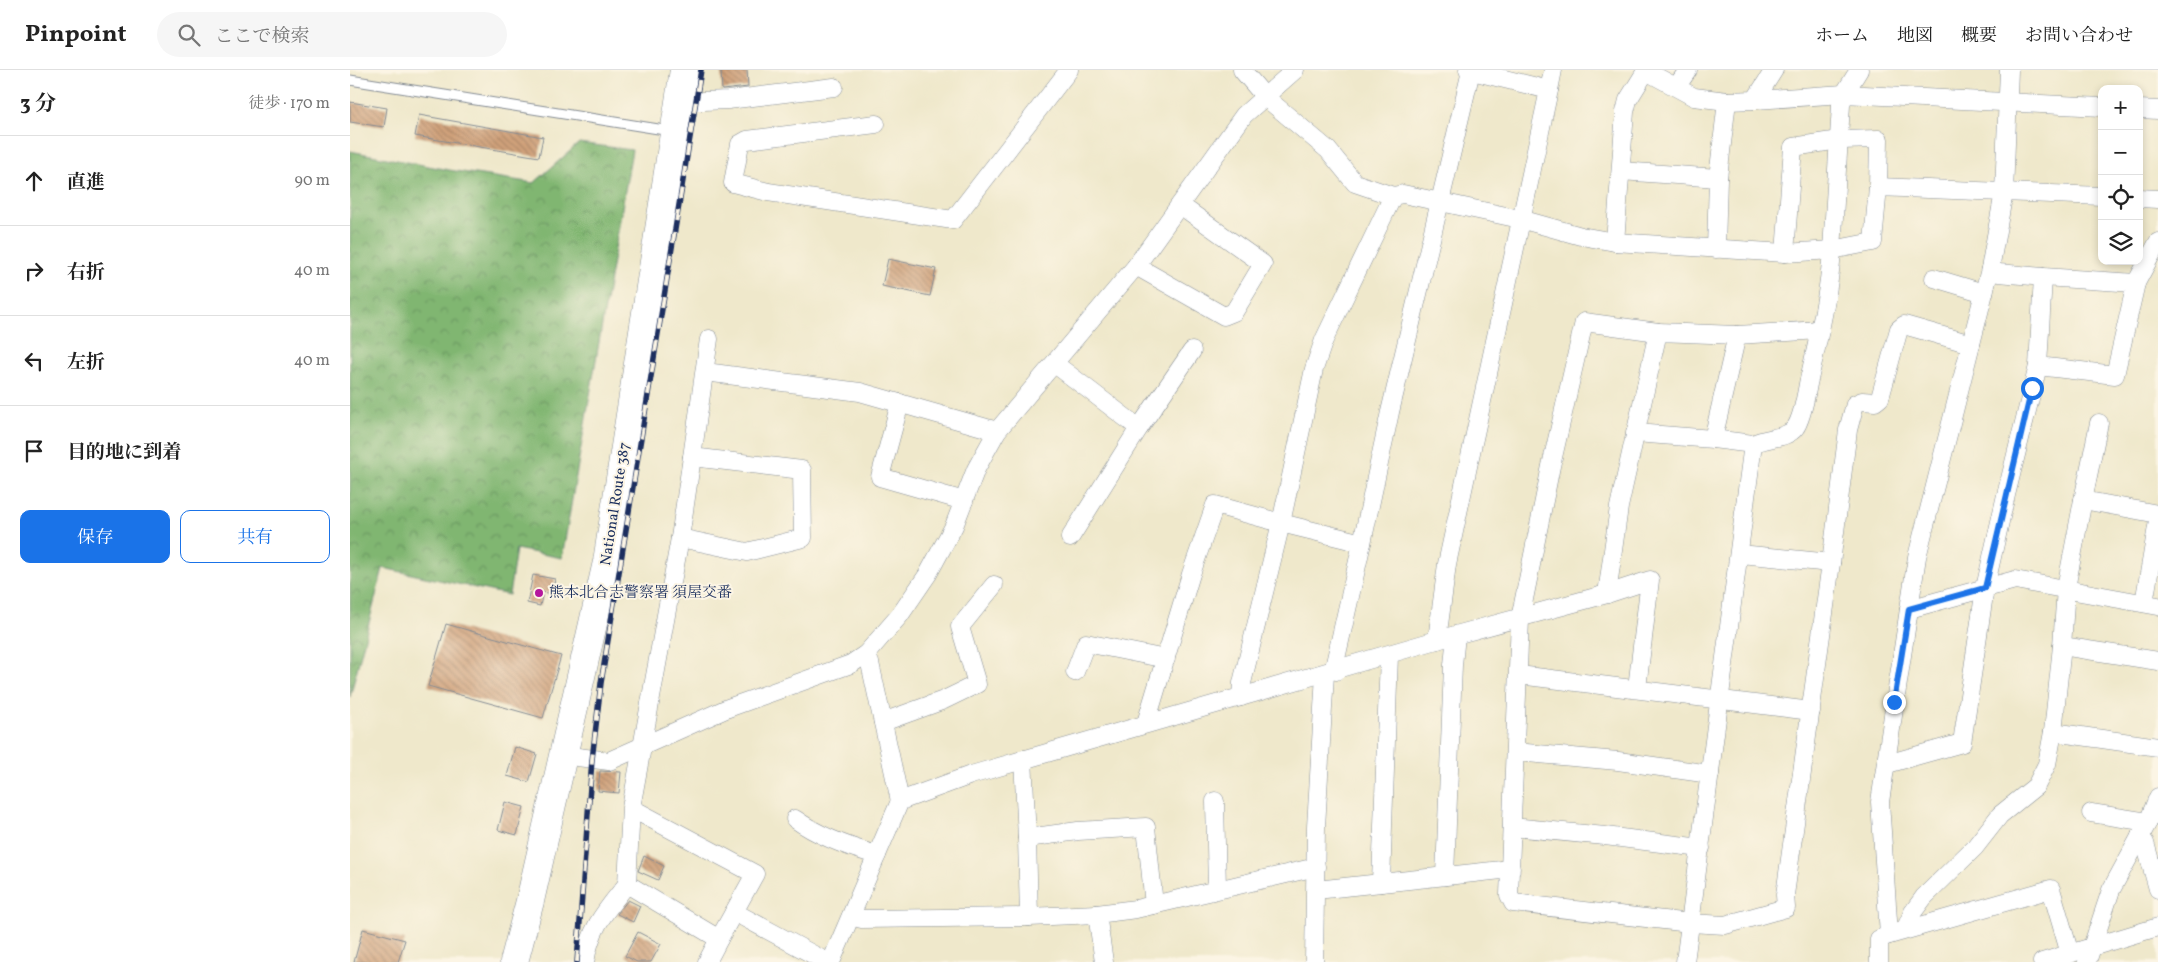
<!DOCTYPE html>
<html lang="ja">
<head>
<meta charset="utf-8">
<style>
  body { margin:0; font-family:Vollkorn,"Noto Serif JP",serif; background:#f6f6f6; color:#222 }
  .controls { position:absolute; right:15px; top:15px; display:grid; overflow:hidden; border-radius:10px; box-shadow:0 2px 8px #0003 }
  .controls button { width:45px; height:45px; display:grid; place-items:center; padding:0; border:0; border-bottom:1px solid #e0e0e0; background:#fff; color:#222; font:25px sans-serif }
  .stop { position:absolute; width:15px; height:15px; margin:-11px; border:4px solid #1a73e8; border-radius:50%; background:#fff }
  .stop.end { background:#1a73e8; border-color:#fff; box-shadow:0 1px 5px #0008 }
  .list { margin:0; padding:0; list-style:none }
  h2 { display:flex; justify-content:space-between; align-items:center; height:65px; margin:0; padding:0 20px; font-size:21px }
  h2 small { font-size:16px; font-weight:400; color:#767676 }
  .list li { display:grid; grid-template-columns:32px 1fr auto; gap:15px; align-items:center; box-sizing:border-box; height:90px; padding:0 20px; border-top:1px solid #e0e0e0 }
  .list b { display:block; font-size:19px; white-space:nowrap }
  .list em { font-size:16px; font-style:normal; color:#767676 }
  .actions { display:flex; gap:10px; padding:15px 20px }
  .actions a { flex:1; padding:11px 0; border:1px solid #1a73e8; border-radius:10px; text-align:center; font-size:18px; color:#1a73e8 }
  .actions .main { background:#1a73e8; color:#fff }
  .icon { flex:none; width:28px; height:28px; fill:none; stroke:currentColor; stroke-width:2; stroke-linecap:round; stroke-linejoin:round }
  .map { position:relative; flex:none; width:1808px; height:892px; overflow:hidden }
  header { display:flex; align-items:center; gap:30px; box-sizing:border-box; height:70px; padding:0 25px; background:#fff; border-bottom:1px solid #e0e0e0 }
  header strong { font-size:24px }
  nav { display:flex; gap:28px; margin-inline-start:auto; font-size:18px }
  .search { width:350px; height:45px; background:#f6f6f6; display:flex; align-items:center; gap:12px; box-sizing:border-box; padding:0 18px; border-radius:28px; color:#767676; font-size:19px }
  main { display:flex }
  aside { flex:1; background:#fff }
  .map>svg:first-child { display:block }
</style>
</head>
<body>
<header>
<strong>Pinpoint</strong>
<div class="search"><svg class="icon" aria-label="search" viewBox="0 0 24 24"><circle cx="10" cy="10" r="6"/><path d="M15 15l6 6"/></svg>ここで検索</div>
<nav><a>ホーム</a><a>地図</a><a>概要</a><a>お問い合わせ</a></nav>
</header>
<main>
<aside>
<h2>3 分<small>徒歩 · 170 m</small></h2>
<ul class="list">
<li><svg class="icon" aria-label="ahead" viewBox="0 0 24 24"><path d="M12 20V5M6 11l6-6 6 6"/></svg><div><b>直進</b></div><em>90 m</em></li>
<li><svg class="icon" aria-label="right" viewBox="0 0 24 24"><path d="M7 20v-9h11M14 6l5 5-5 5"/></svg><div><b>右折</b></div><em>40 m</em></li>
<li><svg class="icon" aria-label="left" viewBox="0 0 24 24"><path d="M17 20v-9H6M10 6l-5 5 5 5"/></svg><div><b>左折</b></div><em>40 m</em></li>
<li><svg class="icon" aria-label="arrive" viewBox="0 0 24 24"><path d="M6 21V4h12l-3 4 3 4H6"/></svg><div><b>目的地に到着</b></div></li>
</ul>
<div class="actions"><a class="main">保存</a><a>共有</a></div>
</aside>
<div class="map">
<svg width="1808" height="892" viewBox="0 0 1808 892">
  <defs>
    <pattern id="forest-crowns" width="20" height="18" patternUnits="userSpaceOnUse" patternTransform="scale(1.25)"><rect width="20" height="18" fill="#80b671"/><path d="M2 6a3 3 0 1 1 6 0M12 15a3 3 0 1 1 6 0" fill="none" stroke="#689460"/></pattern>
    <pattern id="building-back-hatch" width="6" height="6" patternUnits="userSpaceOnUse" patternTransform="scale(1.25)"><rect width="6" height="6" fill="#d0a17a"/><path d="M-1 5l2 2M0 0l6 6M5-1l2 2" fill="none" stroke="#a88467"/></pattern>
  </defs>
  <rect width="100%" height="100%" fill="#fcf5e5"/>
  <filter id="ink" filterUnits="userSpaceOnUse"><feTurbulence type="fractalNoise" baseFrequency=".02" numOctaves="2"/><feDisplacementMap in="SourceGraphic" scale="10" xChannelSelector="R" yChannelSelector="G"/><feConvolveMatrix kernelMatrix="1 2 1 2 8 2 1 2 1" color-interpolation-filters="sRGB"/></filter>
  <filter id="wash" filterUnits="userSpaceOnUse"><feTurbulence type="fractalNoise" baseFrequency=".0096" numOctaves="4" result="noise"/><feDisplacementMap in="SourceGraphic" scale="20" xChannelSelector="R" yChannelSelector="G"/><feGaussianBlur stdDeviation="1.12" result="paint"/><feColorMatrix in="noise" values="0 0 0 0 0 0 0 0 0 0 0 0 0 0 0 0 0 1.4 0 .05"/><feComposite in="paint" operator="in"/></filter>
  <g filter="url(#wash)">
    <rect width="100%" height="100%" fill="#efe8cb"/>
    <!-- forest -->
    <polygon fill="url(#forest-crowns)" stroke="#4e7268" points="229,73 282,80 212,488 166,479 159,525 33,498 0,627 0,81 99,100 184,113"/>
    <g id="blocks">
      <!-- building -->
      <g fill="url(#building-back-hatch)">
        <polygon points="378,0 397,0 398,17 372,20 371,1"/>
        <polygon points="0,32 37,38 34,57 0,52"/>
        <polygon points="69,45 193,67 189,87 65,66"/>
        <polygon points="538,189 586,199 580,226 532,216"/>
        <polygon points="183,505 205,509 202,524 193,522 190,536 177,533"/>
        <polygon points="96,554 211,586 193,648 78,616"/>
        <polygon points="165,677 187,684 179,712 157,706"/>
        <polygon points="250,701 271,702 269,723 248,721"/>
        <polygon points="155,732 174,737 167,765 148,760"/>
        <polygon points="294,786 314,796 308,810 288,801"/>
        <polygon points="278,830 290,836 283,852 267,844"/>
        <polygon points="13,859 55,870 48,892 4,892"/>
        <polygon points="288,862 311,874 301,892 287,892 275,886"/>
      </g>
    </g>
  </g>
  <g filter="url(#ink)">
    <use href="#blocks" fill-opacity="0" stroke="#858c94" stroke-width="1"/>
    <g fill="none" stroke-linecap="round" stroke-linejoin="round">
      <!-- lane casing -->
      <g stroke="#858c94" stroke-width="11">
        <polyline id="lane" points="0,10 321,61"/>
      </g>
      <!-- street casing -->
      <g stroke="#858c94" stroke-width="19">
        <g id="street">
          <polyline points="892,0 915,27 978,80 1005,113 1043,126"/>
          <polyline points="1509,0 1494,24 1491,35 1482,180 1523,172 1528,117 1752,126"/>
          <polyline points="1296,1 1344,27 1377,31 1368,108"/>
          <polyline points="1327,16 1338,0"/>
          <polyline points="1199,20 1203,0"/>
          <polyline points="1405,30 1494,24 1752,37"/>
          <polyline points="1377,31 1405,30 1424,0"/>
          <polyline points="329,32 378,30 484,17"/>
          <polyline points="1789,39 1808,40"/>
          <polyline points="526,54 397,70 390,74 383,113 418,122 603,150 719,0"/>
          <polyline points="1271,101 1368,108 1366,179"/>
          <polyline points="1789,128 1808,129"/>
          <polyline points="1265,172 1275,42 1278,30 1296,1 1295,0"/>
          <polyline points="1435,183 1443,77 1489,70 1529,69 1528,117"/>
          <polyline points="786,196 874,246 884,242 913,194 830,135"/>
          <polyline points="1640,199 1654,122 1659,0"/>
          <polyline points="1584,208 1634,223"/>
          <polyline points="1786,213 1808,172"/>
          <polyline points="1308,262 1234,252 1201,396 1170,549 1159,825 1163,833 1340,853 1375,855 1436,838 1435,825 1481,493 1390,484"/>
          <polyline points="1387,265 1363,369 1403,374"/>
          <polyline points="705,294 789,358 720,468"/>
          <polyline points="1688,296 1765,305 1786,213 1693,207"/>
          <polyline points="355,302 510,322 647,361"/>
          <polyline points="550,333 530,407 614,431"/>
          <polyline points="1749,353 1733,430 1808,444"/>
          <polyline points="789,358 842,281"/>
          <polyline points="1285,363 1363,369"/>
          <polyline points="330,468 342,387"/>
          <polyline points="1481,493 1498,360 1505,334 1512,331 1525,332 1530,328 1549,259 1554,255 1621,274"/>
          <polyline points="1257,524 1269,437 1308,262 1387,265 1470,260"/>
          <polyline points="1794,533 1808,451"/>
          <polyline points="1087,570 1097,494 1199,20 1118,0"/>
          <polyline points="1712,576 1808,591"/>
          <polyline points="516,584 520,593 550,731"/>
          <polyline points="986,601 985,593 1012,473"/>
          <polyline points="725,602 736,573 816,589"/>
          <polyline points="1169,605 1461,641"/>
          <polyline points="891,627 892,613 931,453 1012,473 1040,342 1121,1"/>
          <polyline points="533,652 594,630 627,614 610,557 644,515"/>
          <path d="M796,653L841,504L865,435L931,453L964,299L974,270L1043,126L1053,124L1170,149L1231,166L1265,172L1435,183L1482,180C1479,226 1468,269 1458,314C1456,325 1452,349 1445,358C1437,369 1416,367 1403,374L1335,892"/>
          <polyline points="1703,662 1712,576 1716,518 1733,430"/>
          <polyline points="1166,682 1268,691 1360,704"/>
          <polyline points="212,685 259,691 378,638 501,594 516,584 550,545 578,504 604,456 626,399 647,361 786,196 894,45 945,0"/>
          <polyline points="673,689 677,768 728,761 796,757 804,835"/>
          <polyline points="1537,694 1612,673 1635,518 1656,425 1688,296 1693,207 1649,203 1640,199 1567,487 1559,539"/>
          <polyline points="865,731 867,819"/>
          <polyline points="281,738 405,804 369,869 277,814 281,738 330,468 397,482 453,468 452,400 342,387 359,269"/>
          <polyline points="1741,743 1798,752"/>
          <path d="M445,749C470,767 498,777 527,785"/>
          <polyline points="1162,757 1255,766 1351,778"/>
          <polyline points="1790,766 1795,773 1808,819"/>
          <polyline points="677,768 679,847 747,844"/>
          <polyline points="1095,806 1103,595 1106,565"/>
          <polyline points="1031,813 1039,585"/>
          <polyline points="966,820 1161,799"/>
          <polyline points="384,842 477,892"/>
          <polyline points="501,846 511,849 679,847"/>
          <polyline points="1555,860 1563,842 1574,827 1625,777 1650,745 1686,716 1697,694 1703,662 1808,677"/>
          <polyline points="1539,865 1530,732 1559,539 1665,510 1808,536"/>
          <path d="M235,892C241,856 255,842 277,814"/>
          <polyline points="357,892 369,869"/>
          <polyline points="481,892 550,731 621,705 1087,570 1257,524 1300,510 1287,618"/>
          <polyline points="754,892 747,844 786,839 966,797"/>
          <polyline points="964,892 966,757 975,604"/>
          <polyline points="1529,892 1529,869 1539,865 1701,819 1720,884"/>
          <polyline points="1692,892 1808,857"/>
          <polyline points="1737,892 1761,820 1798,752 1808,727"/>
        </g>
      </g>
      <!-- highway casing -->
      <g stroke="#858c94" stroke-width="29">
        <polyline id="highway" points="164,892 180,831 257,492 334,0"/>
      </g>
      <!-- lane -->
      <use href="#lane" stroke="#fff" stroke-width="9"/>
      <!-- street -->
      <use href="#street" stroke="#fff" stroke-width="18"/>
      <!-- highway -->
      <use href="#highway" stroke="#fff" stroke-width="28"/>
      <!-- rail casing -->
      <g stroke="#1b2f5e" stroke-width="5.5">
        <polyline id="rail" points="227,892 242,690 251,613 351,0"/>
      </g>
      <!-- rail -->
      <use href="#rail" stroke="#fcf5e5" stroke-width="4" stroke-dasharray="11" stroke-linecap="butt"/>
    </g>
  </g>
  <g fill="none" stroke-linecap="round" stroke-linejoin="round" filter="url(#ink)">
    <!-- route -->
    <polyline stroke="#1a73e8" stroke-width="6" points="1544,632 1559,539 1635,518 1682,318"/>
  </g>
  <!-- markers -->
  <circle fill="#b5179e" stroke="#fcf5e5" stroke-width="2" cx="189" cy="523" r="5"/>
  <g text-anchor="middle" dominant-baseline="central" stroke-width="4" stroke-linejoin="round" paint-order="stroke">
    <!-- street labels -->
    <g font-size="15" fill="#1b2f5e" stroke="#fcf5e5">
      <text transform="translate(266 434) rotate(-81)">National Route 387</text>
    </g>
    <!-- poi labels -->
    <g font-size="15" fill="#1b2f5e" stroke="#fcf5e5" text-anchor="start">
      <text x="199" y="523">熊本北合志警察署 須屋交番</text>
    </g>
  </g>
</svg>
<div class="controls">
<button>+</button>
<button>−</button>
<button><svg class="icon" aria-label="locate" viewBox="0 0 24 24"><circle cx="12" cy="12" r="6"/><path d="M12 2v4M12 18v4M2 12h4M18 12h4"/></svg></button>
<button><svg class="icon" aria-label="layers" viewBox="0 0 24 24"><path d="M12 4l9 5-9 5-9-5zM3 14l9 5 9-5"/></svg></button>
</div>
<div class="stop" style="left:1682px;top:318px"></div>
<div class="stop end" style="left:1544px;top:632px"></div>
</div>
</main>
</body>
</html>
